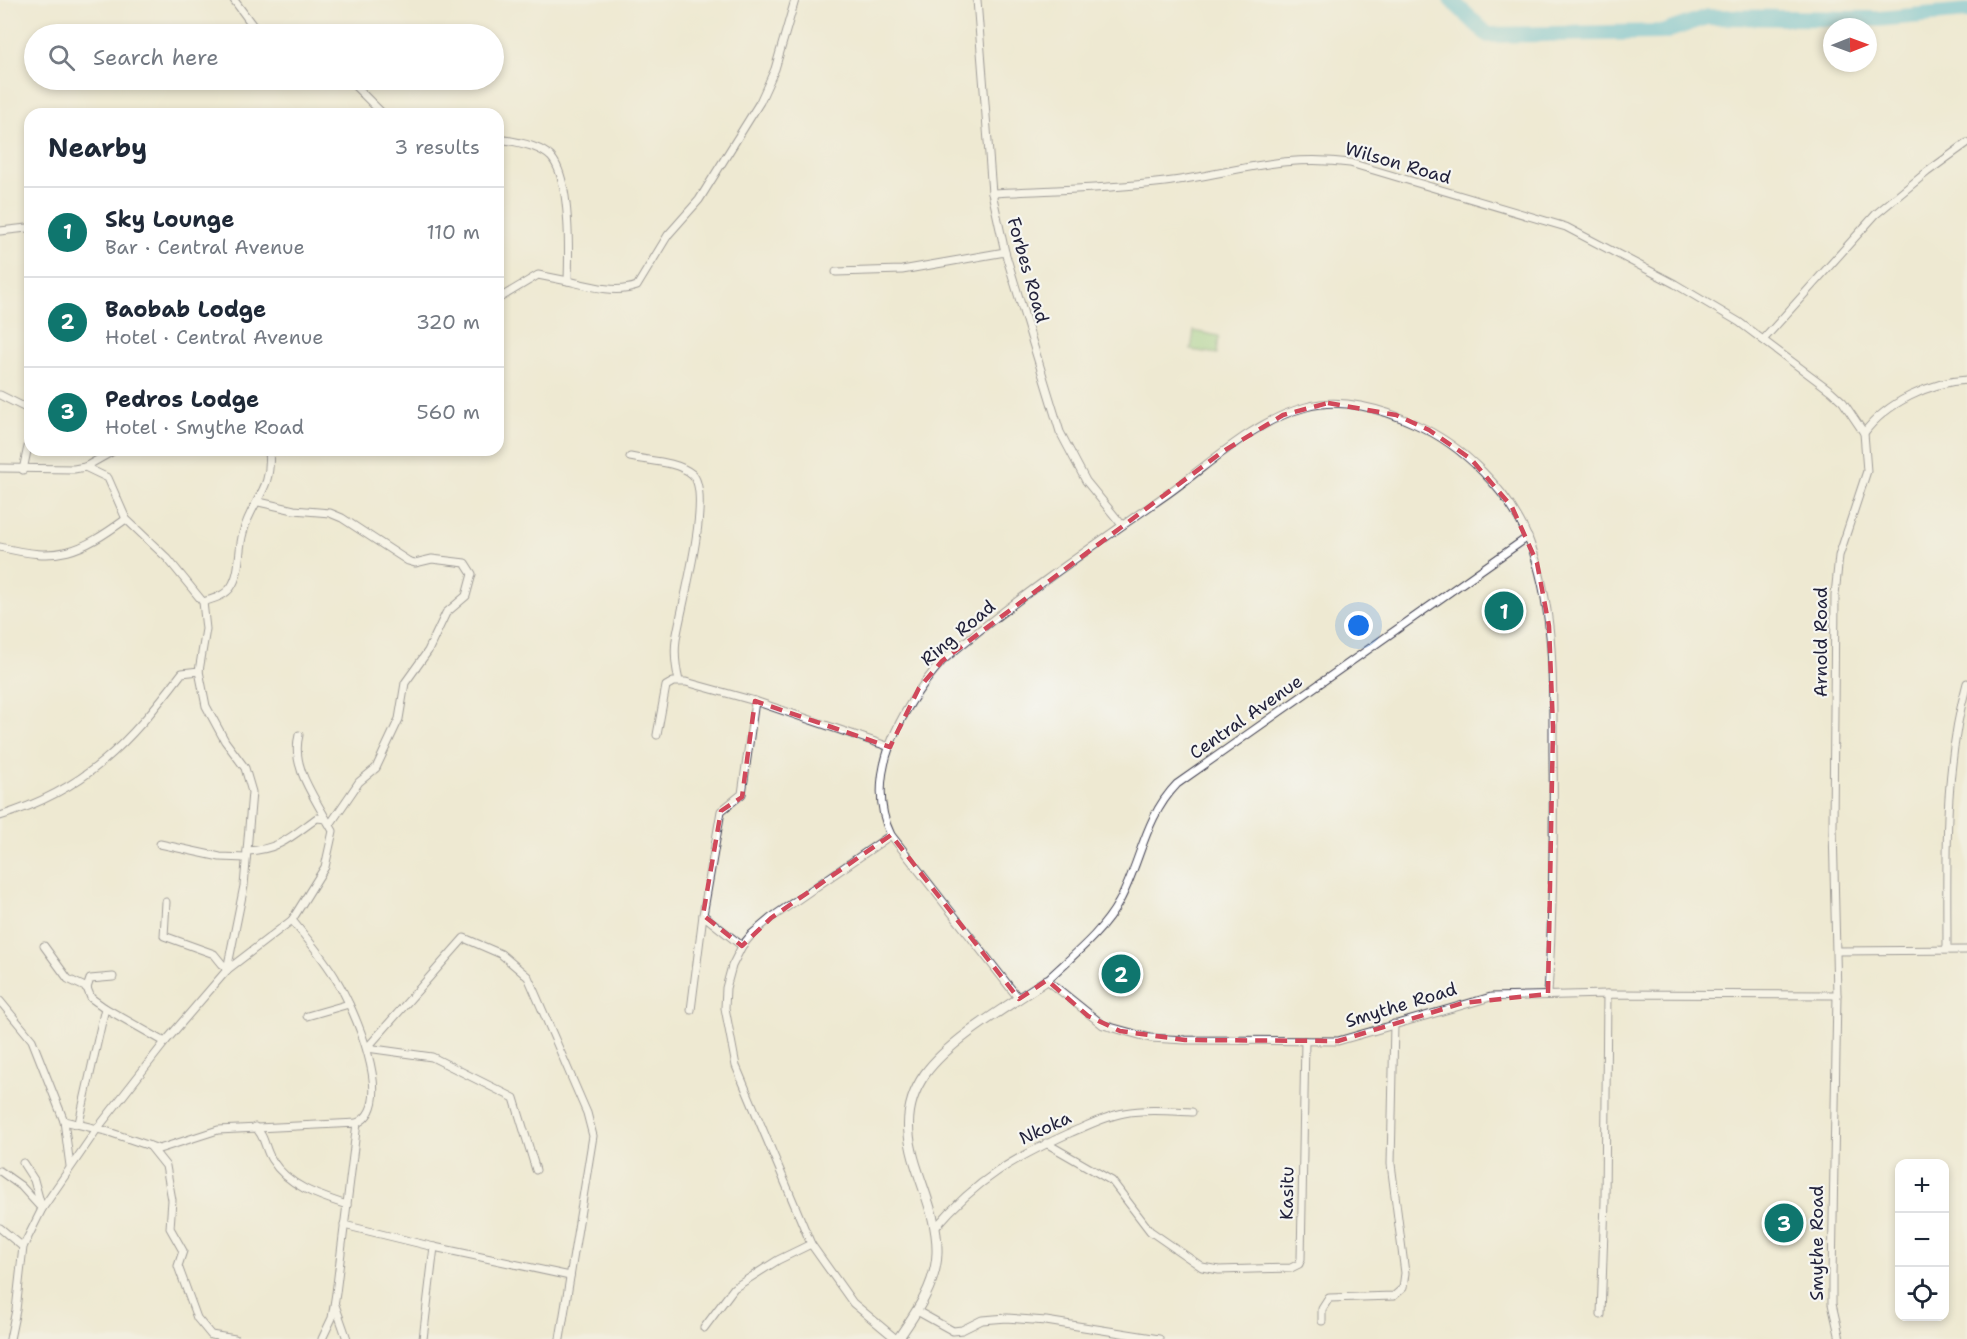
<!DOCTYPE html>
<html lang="en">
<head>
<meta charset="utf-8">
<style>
  body { margin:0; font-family:"Shantell Sans",sans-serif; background:#f6f6f7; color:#1f2937 }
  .controls { position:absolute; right:18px; bottom:18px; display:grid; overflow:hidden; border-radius:12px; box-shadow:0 3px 9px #0003 }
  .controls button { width:54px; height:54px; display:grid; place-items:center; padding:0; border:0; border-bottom:2px solid #e0e1e3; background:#fff; color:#1f2937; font:30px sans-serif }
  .compass { position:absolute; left:1823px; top:18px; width:54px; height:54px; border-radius:50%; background:#fff; box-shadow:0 3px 9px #0003; rotate:89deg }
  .you { position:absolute; left:1359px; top:626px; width:21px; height:21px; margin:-15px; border:4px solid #fff; border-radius:50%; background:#1a73e8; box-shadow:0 0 0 9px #1a73e833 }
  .badge { display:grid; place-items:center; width:39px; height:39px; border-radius:50%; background:#0f766e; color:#fff; font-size:20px; font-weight:700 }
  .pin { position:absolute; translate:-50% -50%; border:3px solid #fff; box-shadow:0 2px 6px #0006 }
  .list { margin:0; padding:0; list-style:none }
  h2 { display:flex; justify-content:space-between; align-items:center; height:78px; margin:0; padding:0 24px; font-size:26px }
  h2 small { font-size:20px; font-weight:400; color:#747a83 }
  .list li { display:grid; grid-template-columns:39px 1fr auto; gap:18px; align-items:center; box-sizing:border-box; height:90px; padding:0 24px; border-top:2px solid #e0e1e3 }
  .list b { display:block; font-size:22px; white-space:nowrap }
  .list p { margin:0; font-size:20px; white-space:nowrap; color:#747a83 }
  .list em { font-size:20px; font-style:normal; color:#747a83 }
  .icon { flex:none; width:33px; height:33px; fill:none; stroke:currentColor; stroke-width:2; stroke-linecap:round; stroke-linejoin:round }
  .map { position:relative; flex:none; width:1967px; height:1339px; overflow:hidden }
  .search { position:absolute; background:#fff; box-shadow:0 3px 9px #0003; left:24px; top:24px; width:480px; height:66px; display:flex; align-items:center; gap:15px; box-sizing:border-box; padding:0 21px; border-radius:33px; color:#747a83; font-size:22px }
  .panel { position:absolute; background:#fff; box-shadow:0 3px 9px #0003; left:24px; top:108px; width:480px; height:348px; border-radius:18px }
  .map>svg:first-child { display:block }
</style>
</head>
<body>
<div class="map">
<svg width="1967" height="1339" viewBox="0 0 1967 1339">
  <rect width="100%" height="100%" fill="#f6f6f2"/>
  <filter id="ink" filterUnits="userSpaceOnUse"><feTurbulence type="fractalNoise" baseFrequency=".0167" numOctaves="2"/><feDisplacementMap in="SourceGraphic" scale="12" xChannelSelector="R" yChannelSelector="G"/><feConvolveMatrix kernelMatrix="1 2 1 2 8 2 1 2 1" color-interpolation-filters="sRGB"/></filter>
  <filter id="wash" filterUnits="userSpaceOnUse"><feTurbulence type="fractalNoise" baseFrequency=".008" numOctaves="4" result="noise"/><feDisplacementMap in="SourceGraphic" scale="24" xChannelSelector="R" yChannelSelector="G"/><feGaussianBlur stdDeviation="1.35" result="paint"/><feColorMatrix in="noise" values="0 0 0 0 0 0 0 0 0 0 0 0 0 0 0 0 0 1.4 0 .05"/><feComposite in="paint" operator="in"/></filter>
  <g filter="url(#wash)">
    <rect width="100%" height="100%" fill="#eee9d2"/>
    <!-- green -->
    <polygon fill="#8fcb80" stroke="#58765e" stroke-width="1.5" points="1194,331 1219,336 1217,354 1191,350"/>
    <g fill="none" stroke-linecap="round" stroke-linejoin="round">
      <!-- river -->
      <polyline stroke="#54b9d2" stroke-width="16" points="1451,0 1488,35 1664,32 1707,17 1878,19 1967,11"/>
    </g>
  </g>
  <g filter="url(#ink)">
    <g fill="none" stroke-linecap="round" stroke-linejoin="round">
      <!-- street casing -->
      <g stroke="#414052" stroke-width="9">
        <g id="street">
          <polyline points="234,0 259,34"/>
          <polyline points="977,0 992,193 1005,252 1060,432 1086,481 1122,525"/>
          <polyline points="349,80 383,114"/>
          <path d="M498,139C514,141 539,145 551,157C571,179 569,252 568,281C589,286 616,294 637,286L668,235L699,200L760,102L775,69L795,0"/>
          <path d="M992,193C1050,190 1108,189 1165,182C1231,174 1283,153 1350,163L1566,227L1675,284L1739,322L1831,391L1843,402L1864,433L1867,471L1839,556L1835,595L1833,827L1837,995L1832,1276V1304L1840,1339"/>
          <polyline points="0,231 27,228"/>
          <polyline points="836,272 902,270 1005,252"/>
          <polyline points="498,299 538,275 568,281"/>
          <polyline points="1763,340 1876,214 1927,172 1967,143"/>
          <polyline points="0,395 30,410"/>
          <path d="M1864,433C1886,403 1930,382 1967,380"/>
          <path d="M630,457C648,461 677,461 692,474C714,493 680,610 676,640C674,654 676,668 679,681"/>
          <polyline points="0,468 74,469 85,467 115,450"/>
          <polyline points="23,470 30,437"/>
          <polyline points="259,502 294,510 330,513 342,518 408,561 415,563 432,559 465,563 472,574 466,596 446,613 428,651 405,683 399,719 376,768 359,782 331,823"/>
          <path d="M1528,537L1177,784C1144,818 1141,862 1119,902C1102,933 1072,956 1047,980L1103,1025L1150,1038L1185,1040L1338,1041L1491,997L1607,994L1837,995"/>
          <path d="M0,547C59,562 79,553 126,519"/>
          <path d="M203,602C212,599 225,596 231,587C241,573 238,549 243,533C252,498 273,492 269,450"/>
          <polyline points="199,671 206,706 225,741 245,768 252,792 244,886 227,970"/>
          <path d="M299,735C291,765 312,793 326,819"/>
          <polyline points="657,735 666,686 673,682 686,682 755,701 890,747"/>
          <path d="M0,816C86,790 129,743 182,673L199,671L206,629L203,602L168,559L126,519L108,478L85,467"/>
          <polyline points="891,835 771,918 752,934 742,946 732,966 726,988 725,1008 736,1066 811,1244 853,1303 896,1339"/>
          <polyline points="160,844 220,857 246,858"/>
          <polyline points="166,902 164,936 214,954 227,970"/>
          <polyline points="703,915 721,811 742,794 755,701"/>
          <path d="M292,920C307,939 324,958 336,979C352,1005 398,1105 357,1123"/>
          <polyline points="44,946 68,979 87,988"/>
          <path d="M1947,949C1947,859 1943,770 1967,683"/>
          <polyline points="1837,951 1967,950"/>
          <path d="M1019,999L891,835C862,775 903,706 942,661C1013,601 1090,548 1166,495C1210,464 1253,421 1306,407C1341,397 1383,409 1415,424C1463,445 1509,491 1529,540C1555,606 1553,682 1553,751C1554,832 1553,913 1548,994"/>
          <polyline points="0,1001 32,1040 64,1121"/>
          <polyline points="105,1008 91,998 87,988 90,979 113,977"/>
          <polyline points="691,1010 703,915 742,946"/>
          <polyline points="307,1016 349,1004"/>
          <polyline points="367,1048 464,938 501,954 528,977 587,1113 593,1136 560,1339"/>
          <polyline points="367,1048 432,1057 514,1098 536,1170"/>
          <polyline points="79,1123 105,1008 165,1042"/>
          <path d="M255,1127C266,1137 264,1148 272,1160C288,1186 319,1196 347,1205"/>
          <polyline points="1046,1143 1112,1181 1150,1231 1202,1267 1219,1270 1291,1268 1299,1264 1301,1259 1305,1041"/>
          <polyline points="150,1146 166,1166 172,1200 170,1228 183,1251 178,1266 197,1318 211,1335 235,1339"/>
          <polyline points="70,1166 64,1121 106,1131 159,1149 218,1130 357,1123 336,1293 332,1318 322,1339"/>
          <polyline points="0,1171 21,1186 42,1209 34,1180 23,1163"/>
          <polyline points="344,1225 434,1247 423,1339"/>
          <polyline points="0,1228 23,1247"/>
          <path d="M935,1228C977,1179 1014,1158 1072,1132C1089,1125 1106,1116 1124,1113C1147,1109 1169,1111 1192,1112"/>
          <polyline points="434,1247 570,1276"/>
          <polyline points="335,1305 347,1339"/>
          <polyline points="917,1311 953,1331 962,1330 982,1320 1007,1318 1046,1321 1159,1339"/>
          <polyline points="1601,1315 1605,1201 1607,994"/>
          <polyline points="1322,1321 1322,1309 1329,1298 1394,1296 1403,1288 1405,1273 1391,1164 1394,1024"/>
          <polyline points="704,1328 734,1288 778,1260 811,1244"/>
          <path d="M10,1339L16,1310L23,1247L42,1209L97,1129L165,1042L227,970L292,920L325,867L333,831L326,819L317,818C292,836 279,850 247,851"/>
        </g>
      </g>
      <!-- secondary casing -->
      <g stroke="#414052" stroke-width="11">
        <path id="secondary" d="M898,1339C916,1313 936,1285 937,1253C939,1190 881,1137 925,1074C950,1039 1010,1005 1047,980"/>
      </g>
      <!-- street -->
      <use href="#street" stroke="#fff" stroke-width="7"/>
      <!-- secondary -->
      <use href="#secondary" stroke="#fff" stroke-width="9"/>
    </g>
  </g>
  <!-- marked area -->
  <path d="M0 0H1967V1339H0ZM1328,403L1396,415L1429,430L1471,459L1512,507L1537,563L1549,626L1553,727L1548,994L1463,1003L1338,1041L1185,1040L1120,1031L1088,1016L1047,980L1019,999L891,835L771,918L742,946L703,915L721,811L742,797L755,701L890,747L919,688L942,661L1222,452L1283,415Z" fill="#eee9d2" fill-opacity=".55" fill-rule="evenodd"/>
  <path fill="none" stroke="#d1495b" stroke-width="4.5" stroke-dasharray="12 8" stroke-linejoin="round" d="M1328,403L1396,415L1429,430L1471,459L1512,507L1537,563L1549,626L1553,727L1548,994L1463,1003L1338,1041L1185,1040L1120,1031L1088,1016L1047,980L1019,999L891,835L771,918L742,946L703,915L721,811L742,797L755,701L890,747L919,688L942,661L1222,452L1283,415Z"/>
  <g text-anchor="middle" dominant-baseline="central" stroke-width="4.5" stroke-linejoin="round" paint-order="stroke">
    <!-- street labels -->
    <g font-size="18" fill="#22223b" stroke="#f6f6f2">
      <text transform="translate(1398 163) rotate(16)">Wilson Road</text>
      <text transform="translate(1028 270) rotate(74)">Forbes Road</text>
      <text transform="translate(958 633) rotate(-40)">Ring Road</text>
      <text transform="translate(1821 642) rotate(-90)">Arnold Road</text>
      <text transform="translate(1246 717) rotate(-35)">Central Avenue</text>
      <text transform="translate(1401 1005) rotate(-17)">Smythe Road</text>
      <text transform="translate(1045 1128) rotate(-25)">Nkoka</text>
      <text transform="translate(1287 1193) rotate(-89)">Kasitu</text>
      <text transform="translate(1817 1243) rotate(-90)">Smythe Road</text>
    </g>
  </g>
</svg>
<div class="controls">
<button>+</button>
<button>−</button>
<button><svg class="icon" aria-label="locate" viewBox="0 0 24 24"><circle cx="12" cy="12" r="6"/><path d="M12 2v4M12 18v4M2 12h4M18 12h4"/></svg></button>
</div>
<svg class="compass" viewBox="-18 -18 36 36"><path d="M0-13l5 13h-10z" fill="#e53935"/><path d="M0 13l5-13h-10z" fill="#747a83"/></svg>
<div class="you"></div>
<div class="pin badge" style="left:1504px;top:611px">1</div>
<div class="pin badge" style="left:1121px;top:974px">2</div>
<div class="pin badge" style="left:1784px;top:1223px">3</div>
<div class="search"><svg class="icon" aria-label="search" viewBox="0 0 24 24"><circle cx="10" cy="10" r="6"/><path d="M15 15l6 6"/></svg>Search here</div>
<section class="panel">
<h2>Nearby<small>3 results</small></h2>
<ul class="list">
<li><span class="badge">1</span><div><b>Sky Lounge</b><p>Bar · Central Avenue</p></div><em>110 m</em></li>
<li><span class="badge">2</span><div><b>Baobab Lodge</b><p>Hotel · Central Avenue</p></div><em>320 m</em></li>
<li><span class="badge">3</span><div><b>Pedros Lodge</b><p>Hotel · Smythe Road</p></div><em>560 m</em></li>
</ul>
</section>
</div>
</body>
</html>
